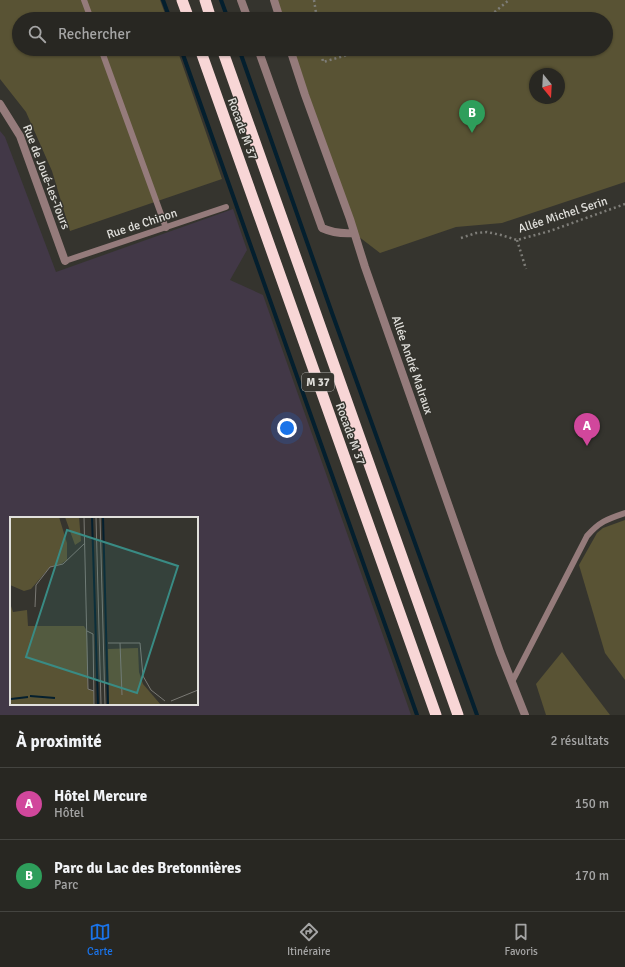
<!DOCTYPE html>
<html lang="fr">
<head>
<meta charset="utf-8">
<style>
  body { margin:0; font-family:Signika,sans-serif; background:#302f2a; color:#f1f3f6 }
  .compass { position:absolute; left:529px; top:68px; width:36px; height:36px; border-radius:50%; background:#282722; box-shadow:0 1px 3px #0004; rotate:162deg }
  .you { position:absolute; left:287px; top:428px; width:14px; height:14px; margin:-10px; border:3px solid #fff; border-radius:50%; background:#1a73e8; box-shadow:0 0 0 6px #1a73e833 }
  .badge { display:grid; place-items:center; width:26px; height:26px; border-radius:50%; background:#1a73e8; color:#fff; font-size:13px; font-weight:700 }
  .pin { position:absolute; translate:-50% -33px; filter:drop-shadow(0 1px 2px #0008) }
  .pin::after { content:''; position:absolute; top:21px; width:14px; height:12px; background:inherit; clip-path:polygon(0 0,100% 0,50% 100%) }
  .list { margin:0; padding:0; list-style:none }
  h2 { display:flex; justify-content:space-between; align-items:center; height:52px; margin:0; padding:0 16px; font-size:17px }
  h2 small { font-size:13px; font-weight:400; color:#a5a5a5 }
  .list li { display:grid; grid-template-columns:26px 1fr auto; gap:12px; align-items:center; box-sizing:border-box; height:72px; padding:0 16px; border-top:1px solid #444440 }
  .list b { display:block; font-size:15px; white-space:nowrap }
  .list p { margin:0; font-size:13px; white-space:nowrap; color:#a5a5a5 }
  .list em { font-size:13px; font-style:normal; color:#a5a5a5 }
  .icon { flex:none; width:22px; height:22px; fill:none; stroke:currentColor; stroke-width:2; stroke-linecap:round; stroke-linejoin:round }
  .map { position:relative; flex:none; width:625px; height:715px; overflow:hidden }
  .search { position:absolute; background:#282722; box-shadow:0 1px 3px #0004; left:12px; right:12px; top:12px; height:44px; display:flex; align-items:center; gap:10px; box-sizing:border-box; padding:0 14px; border-radius:22px; color:#a5a5a5; font-size:15px }
  .sheet { height:196px; background:#282722 }
  nav { display:flex; justify-content:space-around; align-items:center; box-sizing:border-box; height:56px; border-top:1px solid #444440; background:#282722; font-size:11px; color:#a5a5a5 }
  nav a { display:grid; justify-items:center; gap:2px }
  nav .on { color:#1a73e8 }
  .map>svg:first-child { display:block }
</style>
</head>
<body>
<div class="map">
<svg width="625" height="715" viewBox="0 0 625 715">
  <rect width="100%" height="100%" fill="#35342e"/>
  <!-- industrial -->
  <path fill="#423847" fill-rule="evenodd" d="M0,131L5,137L56,272L233,209L247,250L230,280L263,295L411,715H0ZM11,518H197V704H11Z"/>
  <!-- green -->
  <g fill="#595334" fill-rule="evenodd">
    <polygon points="0,0 160,0 167,19 19,19 19,49 177,49 222,179 70,231 52,171 26,112 0,79"/>
    <path d="M274,0H625V182L502,223L456,227L380,253L354,233L290,49H606V19H280ZM535,74H559V98H535Z"/>
    <polygon points="625,520 625,680 605,653 579,565 597,533 603,528"/>
    <polygon points="562,652 610,715 546,715 536,684"/>
  </g>
  <g fill="none" stroke-linecap="round" stroke-linejoin="round">
    <!-- stream -->
    <g stroke="#041f2e" stroke-width="4">
      <polyline points="163,0 170,19"/>
      <polyline points="221,0 228,19"/>
      <polyline points="181,49 417,715"/>
      <polyline points="239,49 332,313 477,715"/>
    </g>
    <!-- path -->
    <g stroke="#7e7d78" stroke-width="2.5" stroke-dasharray="2 3" stroke-linecap="butt">
      <polyline points="314,0 317,19"/>
      <polyline points="476,19 491,15 509,0"/>
      <polyline points="321,49 323,62 368,49"/>
      <polyline points="461,238 476,233 487,232 501,235 517,240 550,231 625,204"/>
      <polyline points="517,240 526,269"/>
    </g>
    <!-- service -->
    <g stroke="#957b7b" stroke-width="6">
      <polyline points="84,0 91,19"/>
      <polyline points="101,49 166,228"/>
      <polyline points="65,261 226,207"/>
      <path d="M512,682L587,536C599,522 607,519 625,513"/>
    </g>
    <!-- minor -->
    <g stroke="#957b7b" stroke-width="8">
      <polyline points="241,0 248,19"/>
      <polyline points="274,0 280,19"/>
      <path d="M258,49L322,228C333,233 342,234 354,233"/>
      <polyline points="290,49 305,95 350,219 365,267 500,652 525,715"/>
      <polyline points="0,104 20,136 65,261"/>
    </g>
    <!-- trunk -->
    <g stroke="#f8d6d6" stroke-width="11">
      <polyline points="182,0 189,19"/>
      <polyline points="205,0 211,19"/>
      <polyline points="200,49 436,715"/>
      <polyline points="222,49 458,715"/>
    </g>
  </g>
  <g text-anchor="middle" dominant-baseline="central" stroke-width="3" stroke-linejoin="round" paint-order="stroke">
    <!-- shield labels -->
    <rect fill="#35342e" stroke="#adaca8" stroke-width="1" x="302" y="373" width="32" height="18" rx="3"/>
    <g font-size="11" font-weight="bold" fill="#e1e0dc">
      <text x="318" y="382">M 37</text>
    </g>
    <!-- street labels -->
    <g font-size="12" fill="#e1e0dc" stroke="#35342e">
      <text transform="translate(242 129) rotate(70)">Rocade M 37</text>
      <text transform="translate(46 177) rotate(69)">Rue de Joué-les-Tours</text>
      <text transform="translate(563 215) rotate(-18)">Allée Michel Serin</text>
      <text transform="translate(142 224) rotate(-18)">Rue de Chinon</text>
      <text transform="translate(412 365) rotate(71)">Allée André Malraux</text>
      <text transform="translate(350 434) rotate(70)">Rocade M 37</text>
    </g>
  </g>
  <!-- overview -->
  <g transform="translate(10 517)">
    <rect width="188" height="188" fill="#35342e"/>
    <path d="M0,0H49L57,26V43L51,47L40,50L21,72L14,74L0,68ZM55,0H69L71,24L65,28ZM0,86L3,95L17,93L18,109H74L77,114L78,172L84,174V188H0ZM128,131L129,155L133,167L151,188H99L98,132Z" fill="#595334"/>
    <path fill="none" stroke="#041f2e" stroke-width="2" d="M82,0L88,188M93,0L98,188M20,179L45,181M1,182L18,180"/>
    <path fill="none" stroke="#7a7974" stroke-width="1" d="M74,0L78,172L84,174M86,0L91,188M90,0L95,188M25,90L26,68L40,50L53,47L75,26M77,114L83,117L84,188M98,126H130L133,159L141,173L155,184M110,126L112,178M161,184L188,173"/>
    <path fill="#398b84" fill-opacity="0.15" stroke="#398b84" stroke-width="2" d="M57,13L168,49L127,176L16,140Z"/>
    <rect width="188" height="188" fill="none" stroke="#e1e0dc" stroke-width="2"/>
  </g>
</svg>
<svg class="compass" viewBox="-18 -18 36 36"><path d="M0-13l5 13h-10z" fill="#e53935"/><path d="M0 13l5-13h-10z" fill="#a5a5a5"/></svg>
<div class="you"></div>
<div class="pin badge" style="left:587px;top:446px;background:#d1479c">A</div>
<div class="pin badge" style="left:472px;top:133px;background:#2e9e5b">B</div>
<div class="search"><svg class="icon" aria-label="search" viewBox="0 0 24 24"><circle cx="10" cy="10" r="6"/><path d="M15 15l6 6"/></svg>Rechercher</div>
</div>
<section class="sheet">
<h2>À proximité<small>2 résultats</small></h2>
<ul class="list">
<li><span class="badge" style="background:#d1479c">A</span><div><b>Hôtel Mercure</b><p>Hôtel</p></div><em>150 m</em></li>
<li><span class="badge" style="background:#2e9e5b">B</span><div><b>Parc du Lac des Bretonnières</b><p>Parc</p></div><em>170 m</em></li>
</ul>
</section>
<nav>
<a class="on"><svg class="icon" aria-label="map" viewBox="0 0 24 24"><path d="M3 6l6-2 6 2 6-2v14l-6 2-6-2-6 2zM9 4v14M15 6v14"/></svg>Carte</a>
<a><svg class="icon" aria-label="directions" viewBox="0 0 24 24"><path d="M12 3l9 9-9 9-9-9zM9 14v-3h6M13 9l2 2-2 2"/></svg>Itinéraire</a>
<a><svg class="icon" aria-label="saved" viewBox="0 0 24 24"><path d="M7 4h10v16l-5-4-5 4z"/></svg>Favoris</a>
</nav>
</body>
</html>
